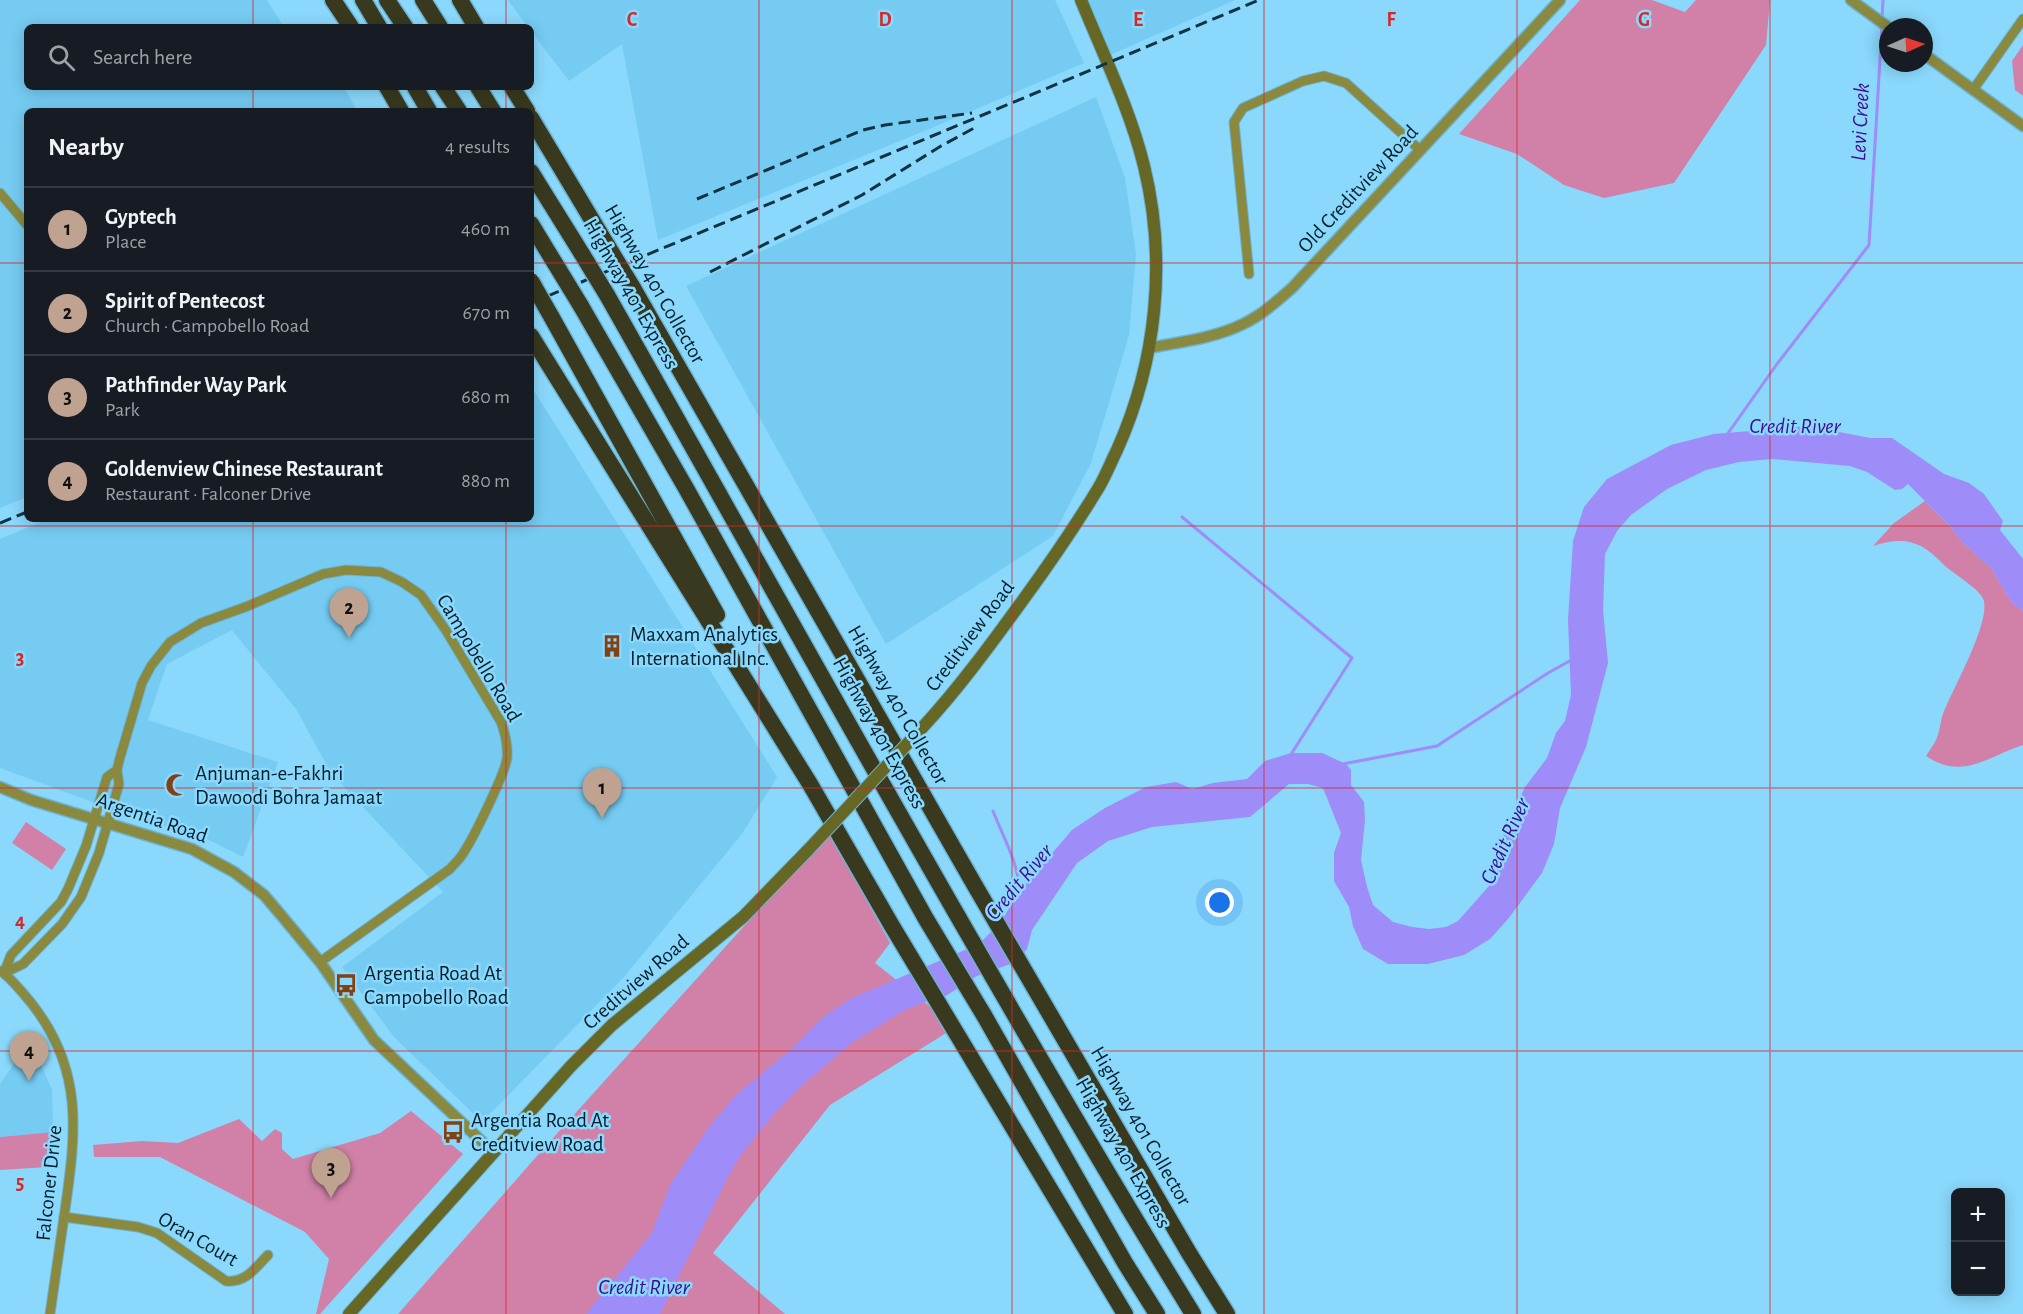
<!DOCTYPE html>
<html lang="en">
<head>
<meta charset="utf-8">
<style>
  body { margin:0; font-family:"Alegreya Sans",sans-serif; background:#242831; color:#f1f3f6 }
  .controls { position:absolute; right:18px; bottom:18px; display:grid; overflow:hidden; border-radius:9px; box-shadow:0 3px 15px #0003 }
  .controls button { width:54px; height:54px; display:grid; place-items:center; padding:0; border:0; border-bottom:2px solid #363941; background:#171b24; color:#f1f3f6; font:30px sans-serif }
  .compass { position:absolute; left:1879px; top:18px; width:54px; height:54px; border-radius:50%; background:#171b24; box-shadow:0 3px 15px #0003; rotate:87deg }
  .you { position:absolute; left:1220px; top:903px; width:21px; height:21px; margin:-15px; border:4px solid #fff; border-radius:50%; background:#1a73e8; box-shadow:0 0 0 9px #1a73e833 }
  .badge { display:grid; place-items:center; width:39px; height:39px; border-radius:50%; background:#c0a290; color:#111; font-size:20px; font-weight:700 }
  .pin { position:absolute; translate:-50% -50px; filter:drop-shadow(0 2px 3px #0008) }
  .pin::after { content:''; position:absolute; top:32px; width:21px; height:18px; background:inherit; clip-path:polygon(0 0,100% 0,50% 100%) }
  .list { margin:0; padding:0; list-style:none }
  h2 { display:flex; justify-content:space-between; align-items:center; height:78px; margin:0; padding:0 24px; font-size:26px }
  h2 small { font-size:20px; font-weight:400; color:#9ea1a6 }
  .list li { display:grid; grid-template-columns:39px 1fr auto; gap:18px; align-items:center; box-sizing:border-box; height:84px; padding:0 24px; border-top:2px solid #363941 }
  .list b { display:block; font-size:22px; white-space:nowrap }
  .list p { margin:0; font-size:20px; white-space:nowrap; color:#9ea1a6 }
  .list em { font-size:20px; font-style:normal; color:#9ea1a6 }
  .icon { flex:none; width:33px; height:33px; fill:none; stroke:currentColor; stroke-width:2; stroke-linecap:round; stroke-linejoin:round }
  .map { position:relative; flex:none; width:2023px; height:1314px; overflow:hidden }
  .search { position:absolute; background:#171b24; box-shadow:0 3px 15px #0003; left:24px; top:24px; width:510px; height:66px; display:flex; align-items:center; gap:15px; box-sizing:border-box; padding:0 21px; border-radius:9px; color:#9ea1a6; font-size:22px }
  .panel { position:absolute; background:#171b24; box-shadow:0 3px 15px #0003; left:24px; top:108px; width:510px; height:414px; border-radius:9px }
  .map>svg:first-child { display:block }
</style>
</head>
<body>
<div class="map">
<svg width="2023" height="1314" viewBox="0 0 2023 1314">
  <rect width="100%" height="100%" fill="#8ad8fc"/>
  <!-- built -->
  <g fill="#75cbf2">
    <polygon points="0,0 267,0 284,27 27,27 27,87 344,87 357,111 27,111 27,497 0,508"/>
    <polygon points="508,0 1055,0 1084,63 934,127 658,240 622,44 569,81 531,31 531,27 528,27"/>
    <polygon points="1087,0 1235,0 1110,55"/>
    <polygon points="1096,97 1125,178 1136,254 1129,335 1091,463 1053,536 886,644 686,286"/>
    <polygon points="531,386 777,777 742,834 623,978 482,1122 394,1037 342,967 443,892 331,773 296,709 232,630 167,664 148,720 278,762 243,857 205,838 128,815 0,768 0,539 48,519 531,519"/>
    <polygon points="30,1040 52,1090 53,1132 0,1137 0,1084"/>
  </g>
  <!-- green -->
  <g fill="#d180a8">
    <polygon points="1580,0 1652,0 1685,12 1696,0 1770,0 1766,45 1674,183 1604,198 1564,185 1517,154 1459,134"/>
    <polygon points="2023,45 2023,96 2015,90 2012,61"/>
    <path d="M1925,501L1950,526L1963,543L1991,568L2012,603L2023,611V745C1988,756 1963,781 1926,756C1929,751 1933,746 1936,740C1940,732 1940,722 1943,714C1953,688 1989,626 1984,601C1981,589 1953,574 1943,564C1921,541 1905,536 1873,546L1894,523Z"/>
    <polygon points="26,822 66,849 52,870 12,843"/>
    <polygon points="829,832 890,943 875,963 956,1027 830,1105 713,1253 785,1314 398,1314 544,1148"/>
    <polygon points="411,1111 463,1154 320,1314 316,1314 329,1259 305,1232 160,1157 94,1157 93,1145 142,1141 178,1143 239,1119 262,1141 275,1129 282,1133 282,1149 293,1159 380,1133"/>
    <polygon points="53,1132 48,1167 0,1170 0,1137"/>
  </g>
  <!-- water -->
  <polygon fill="#9e8cf8" points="1808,426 1870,438 1892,438 1944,474 1969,483 1984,494 2003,521 2000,530 2023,559 2023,611 2012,603 1991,568 1963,543 1950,526 1908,484 1902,489 1895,490 1867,472 1850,466 1772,459 1739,462 1706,470 1667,489 1631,515 1617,531 1605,554 1603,610 1608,663 1586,747 1560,808 1554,844 1542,873 1508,919 1490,939 1464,955 1428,964 1388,964 1363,949 1353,926 1349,907 1334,881 1334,853 1341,833 1323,788 1308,784 1289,784 1250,817 1152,827 1108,841 1077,863 1032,930 1027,949 1013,963 977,976 944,997 935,998 903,1011 853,1042 800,1087 774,1114 741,1155 729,1175 660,1314 586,1314 652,1233 670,1185 709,1127 736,1095 795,1046 823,1017 852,998 979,944 1001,922 1018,893 1072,830 1105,808 1146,787 1176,782 1192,789 1213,783 1247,779 1265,761 1291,753 1322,753 1346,764 1351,770 1351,785 1364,802 1365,820 1361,860 1367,887 1373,905 1393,922 1412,927 1429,929 1446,927 1458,921 1489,886 1505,830 1525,787 1547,758 1556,733 1565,721 1571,695 1568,620 1573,541 1584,507 1607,479 1671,445 1714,434"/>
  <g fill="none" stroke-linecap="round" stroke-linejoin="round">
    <!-- stream -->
    <g stroke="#9e8cf8" stroke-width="3">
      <polyline points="1882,19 1883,0"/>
      <polyline points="1726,436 1777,364 1869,245 1882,26"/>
      <polyline points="1182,517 1352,658 1290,756"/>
      <polyline points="1343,764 1437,746 1548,673 1573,659"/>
      <path d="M993,811C1004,839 1019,864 1020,894"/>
    </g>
    <!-- minor casing -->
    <g stroke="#6eb3d2" stroke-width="11">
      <g id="minor">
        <polyline points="1973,90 2023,19"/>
        <polyline points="0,193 27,225"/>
        <polyline points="1249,274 1234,122 1243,108 1303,81 1324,76 1346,83 1420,150"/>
        <path d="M1,971C13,980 23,993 32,1004C84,1070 76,1133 65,1210C60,1244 55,1279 50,1314"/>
        <path d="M4,973L23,964L62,924L81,897L99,853L119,784L117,770L119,761L142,683L151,666L170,642L201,623L248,606L323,574L346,570L381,572L402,582L421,595L445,629L501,722C505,733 508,746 507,758C505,774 472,841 462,855C459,860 454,864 450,869L320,962"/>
        <polyline points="4,973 11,955 61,902 68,889 86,846 107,777 117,770"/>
        <path d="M64,1217L138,1227L157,1233L226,1281C246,1283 255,1268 268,1255"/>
      </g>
    </g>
    <!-- tertiary casing -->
    <g stroke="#6eb3d2" stroke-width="13">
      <g id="tertiary">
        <polyline points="1851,0 1888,27"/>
        <polyline points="1924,54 2023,126"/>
        <path d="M1149,348C1180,342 1215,338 1243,324C1262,315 1277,301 1292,288L1560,0"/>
        <polyline points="0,787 31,800 192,849 234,872 264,895 281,915 320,962 374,1040 493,1152"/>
      </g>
    </g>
    <!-- secondary casing -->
    <g stroke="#6eb3d2" stroke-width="14">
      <g id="secondary">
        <path d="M922,728C959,688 991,644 1023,600C1050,563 1076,525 1099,487C1106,475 1111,462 1117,450C1157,361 1167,260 1144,166C1130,109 1103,54 1081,0"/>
        <polyline points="349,1314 571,1066 612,1025 743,917 808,850"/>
      </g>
    </g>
    <!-- motorway casing -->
    <g stroke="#6eb3d2" stroke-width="19">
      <g id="motorway">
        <polyline points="333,0 351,27"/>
        <polyline points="363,0 379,27"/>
        <polyline points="387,0 405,27"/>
        <polyline points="423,0 440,27"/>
        <polyline points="460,0 476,27"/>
        <polyline points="387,87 401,111"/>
        <polyline points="415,87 429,111"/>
        <polyline points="443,87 459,111"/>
        <polyline points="478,87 493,111"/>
        <polyline points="512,87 527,111"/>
        <polyline points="531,118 607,245"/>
        <polyline points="531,172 582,254"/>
        <polyline points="531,224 556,265"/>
        <polyline points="633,288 974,884 1189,1253 1227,1314"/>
        <path d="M607,295C800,636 988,980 1193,1314"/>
        <polyline points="581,306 687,490 926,919 985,1017 1125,1263 1157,1314"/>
        <polyline points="551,316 717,615"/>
        <polyline points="531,336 810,784 892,926 1125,1314"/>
      </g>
    </g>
    <!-- minor -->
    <use href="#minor" stroke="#898a40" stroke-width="9"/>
    <!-- tertiary -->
    <use href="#tertiary" stroke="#898a40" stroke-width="10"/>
    <!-- secondary -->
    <use href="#secondary" stroke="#666724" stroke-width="12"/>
    <!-- motorway -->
    <use href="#motorway" stroke="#38391e" stroke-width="16"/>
    <!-- rail -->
    <g stroke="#103443" stroke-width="3" stroke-dasharray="12 6" stroke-linecap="butt">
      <polyline points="697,199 863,130 885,125 972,113"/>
      <polyline points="710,272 862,195 941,146 976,127"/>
      <polyline points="531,303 1259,0"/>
      <polyline points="0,523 27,512"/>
    </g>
    <!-- secondary-bridge casing -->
    <g stroke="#6eb3d2" stroke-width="14" stroke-linecap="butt">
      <polyline id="secondary-bridge" points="808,850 922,728"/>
    </g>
    <!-- motorway-bridge casing -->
    <g stroke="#6eb3d2" stroke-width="19" stroke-linecap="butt">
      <g id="motorway-bridge">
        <polyline points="607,245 633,288"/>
        <polyline points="582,254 607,295"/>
        <polyline points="556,265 581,306"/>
        <polyline points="531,281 551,316"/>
      </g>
    </g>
    <!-- secondary-bridge -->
    <use href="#secondary-bridge" stroke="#666724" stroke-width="12"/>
    <!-- motorway-bridge -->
    <use href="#motorway-bridge" stroke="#38391e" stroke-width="16"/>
  </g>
  <!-- grid -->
  <path fill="none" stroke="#d62828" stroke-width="1.5" stroke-opacity="0.55" d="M253,0V27M506,0V27M759,0V1314M1012,0V1314M1264,0V1314M1517,0V1314M1770,0V1314M253,87V111M506,87V111M0,263H27M531,263H2023M253,519V1314M506,519V1314M0,526H2023M0,788H2023M0,1051H2023"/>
  <!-- icons -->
  <defs>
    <g id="building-bare" transform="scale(1.8)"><path d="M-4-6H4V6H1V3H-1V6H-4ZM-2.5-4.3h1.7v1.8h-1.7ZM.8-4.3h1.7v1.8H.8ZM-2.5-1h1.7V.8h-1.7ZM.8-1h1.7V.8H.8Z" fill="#844013" stroke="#8ad8fc" stroke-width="2.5" paint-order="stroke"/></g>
    <g id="mosque-bare" transform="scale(1.8)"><path d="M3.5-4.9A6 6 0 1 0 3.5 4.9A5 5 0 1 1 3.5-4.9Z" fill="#844013" stroke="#8ad8fc" stroke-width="2.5" paint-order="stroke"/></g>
    <g id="bus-bare" transform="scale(1.8)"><path d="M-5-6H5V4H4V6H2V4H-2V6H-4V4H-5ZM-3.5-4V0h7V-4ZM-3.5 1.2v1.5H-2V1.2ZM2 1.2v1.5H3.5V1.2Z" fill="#844013" stroke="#8ad8fc" stroke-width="2.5" paint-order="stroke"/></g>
  </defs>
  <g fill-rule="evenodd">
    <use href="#building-bare" x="612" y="646"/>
    <use href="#mosque-bare" x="177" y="785"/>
    <use href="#bus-bare" x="346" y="985"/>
    <use href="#bus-bare" x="453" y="1132"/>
  </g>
  <g text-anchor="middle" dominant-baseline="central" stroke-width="5" stroke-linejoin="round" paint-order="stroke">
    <!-- street labels -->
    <g font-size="21" fill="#001f2c" stroke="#8ad8fc">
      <text transform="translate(1358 189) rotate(-47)">Old Creditview Road</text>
      <text transform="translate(655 284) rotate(60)">Highway 401 Collector</text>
      <text transform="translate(631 294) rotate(60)">Highway 401 Express</text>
      <text transform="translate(970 636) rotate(-53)">Creditview Road</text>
      <text transform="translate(479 658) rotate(59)">Campobello Road</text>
      <text transform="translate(898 705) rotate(60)">Highway 401 Collector</text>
      <text transform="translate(879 733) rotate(61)">Highway 401 Express</text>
      <text transform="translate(152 818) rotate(19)">Argentia Road</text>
      <text transform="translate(636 982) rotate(-41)">Creditview Road</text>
      <text transform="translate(1141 1126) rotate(60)">Highway 401 Collector</text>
      <text transform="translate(1123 1153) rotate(60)">Highway 401 Express</text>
      <text transform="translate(49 1183) rotate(-84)">Falconer Drive</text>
      <text transform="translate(198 1239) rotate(30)">Oran Court</text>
    </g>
    <!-- poi labels -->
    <g font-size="21" fill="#001f2c" stroke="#8ad8fc" text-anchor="start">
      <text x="630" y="634">Maxxam Analytics<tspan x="630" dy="24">International Inc.</tspan></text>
      <text x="195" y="773">Anjuman-e-Fakhri<tspan x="195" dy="24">Dawoodi Bohra Jamaat</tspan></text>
      <text x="364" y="973">Argentia Road At<tspan x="364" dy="24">Campobello Road</tspan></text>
      <text x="471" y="1120">Argentia Road At<tspan x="471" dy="24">Creditview Road</tspan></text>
    </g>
    <!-- water labels -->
    <g font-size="22" font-style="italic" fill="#3f0d91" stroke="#8ad8fc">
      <text transform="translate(1860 122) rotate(-87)">Levi Creek</text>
      <text x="1795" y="426">Credit River</text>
      <text transform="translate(1505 841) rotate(-66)">Credit River</text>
      <text transform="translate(1019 882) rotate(-50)">Credit River</text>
      <text x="644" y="1287">Credit River</text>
    </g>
  </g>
  <g font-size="20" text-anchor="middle" font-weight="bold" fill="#d62828" stroke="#8ad8fc" stroke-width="5" stroke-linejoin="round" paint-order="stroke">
    <text x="632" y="26">C</text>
    <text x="885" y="26">D</text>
    <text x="1138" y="26">E</text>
    <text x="1391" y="26">F</text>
    <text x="1644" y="26">G</text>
    <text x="20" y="664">3</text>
    <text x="20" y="927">4</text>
    <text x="20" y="1189">5</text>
  </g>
</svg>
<div class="controls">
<button>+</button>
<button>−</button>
</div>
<svg class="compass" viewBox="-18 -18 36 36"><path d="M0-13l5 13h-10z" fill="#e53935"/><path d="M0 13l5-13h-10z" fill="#9ea1a6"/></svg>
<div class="you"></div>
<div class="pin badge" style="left:602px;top:818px">1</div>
<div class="pin badge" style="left:349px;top:638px">2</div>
<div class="pin badge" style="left:331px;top:1198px">3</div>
<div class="pin badge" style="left:29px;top:1081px">4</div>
<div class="search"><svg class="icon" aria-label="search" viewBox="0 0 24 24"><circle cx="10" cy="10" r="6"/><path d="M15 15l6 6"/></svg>Search here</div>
<section class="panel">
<h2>Nearby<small>4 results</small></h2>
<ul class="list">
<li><span class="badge">1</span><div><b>Gyptech</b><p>Place</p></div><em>460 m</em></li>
<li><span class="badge">2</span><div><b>Spirit of Pentecost</b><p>Church · Campobello Road</p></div><em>670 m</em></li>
<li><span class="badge">3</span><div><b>Pathfinder Way Park</b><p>Park</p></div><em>680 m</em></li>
<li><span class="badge">4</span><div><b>Goldenview Chinese Restaurant</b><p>Restaurant · Falconer Drive</p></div><em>880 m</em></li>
</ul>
</section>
</div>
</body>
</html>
